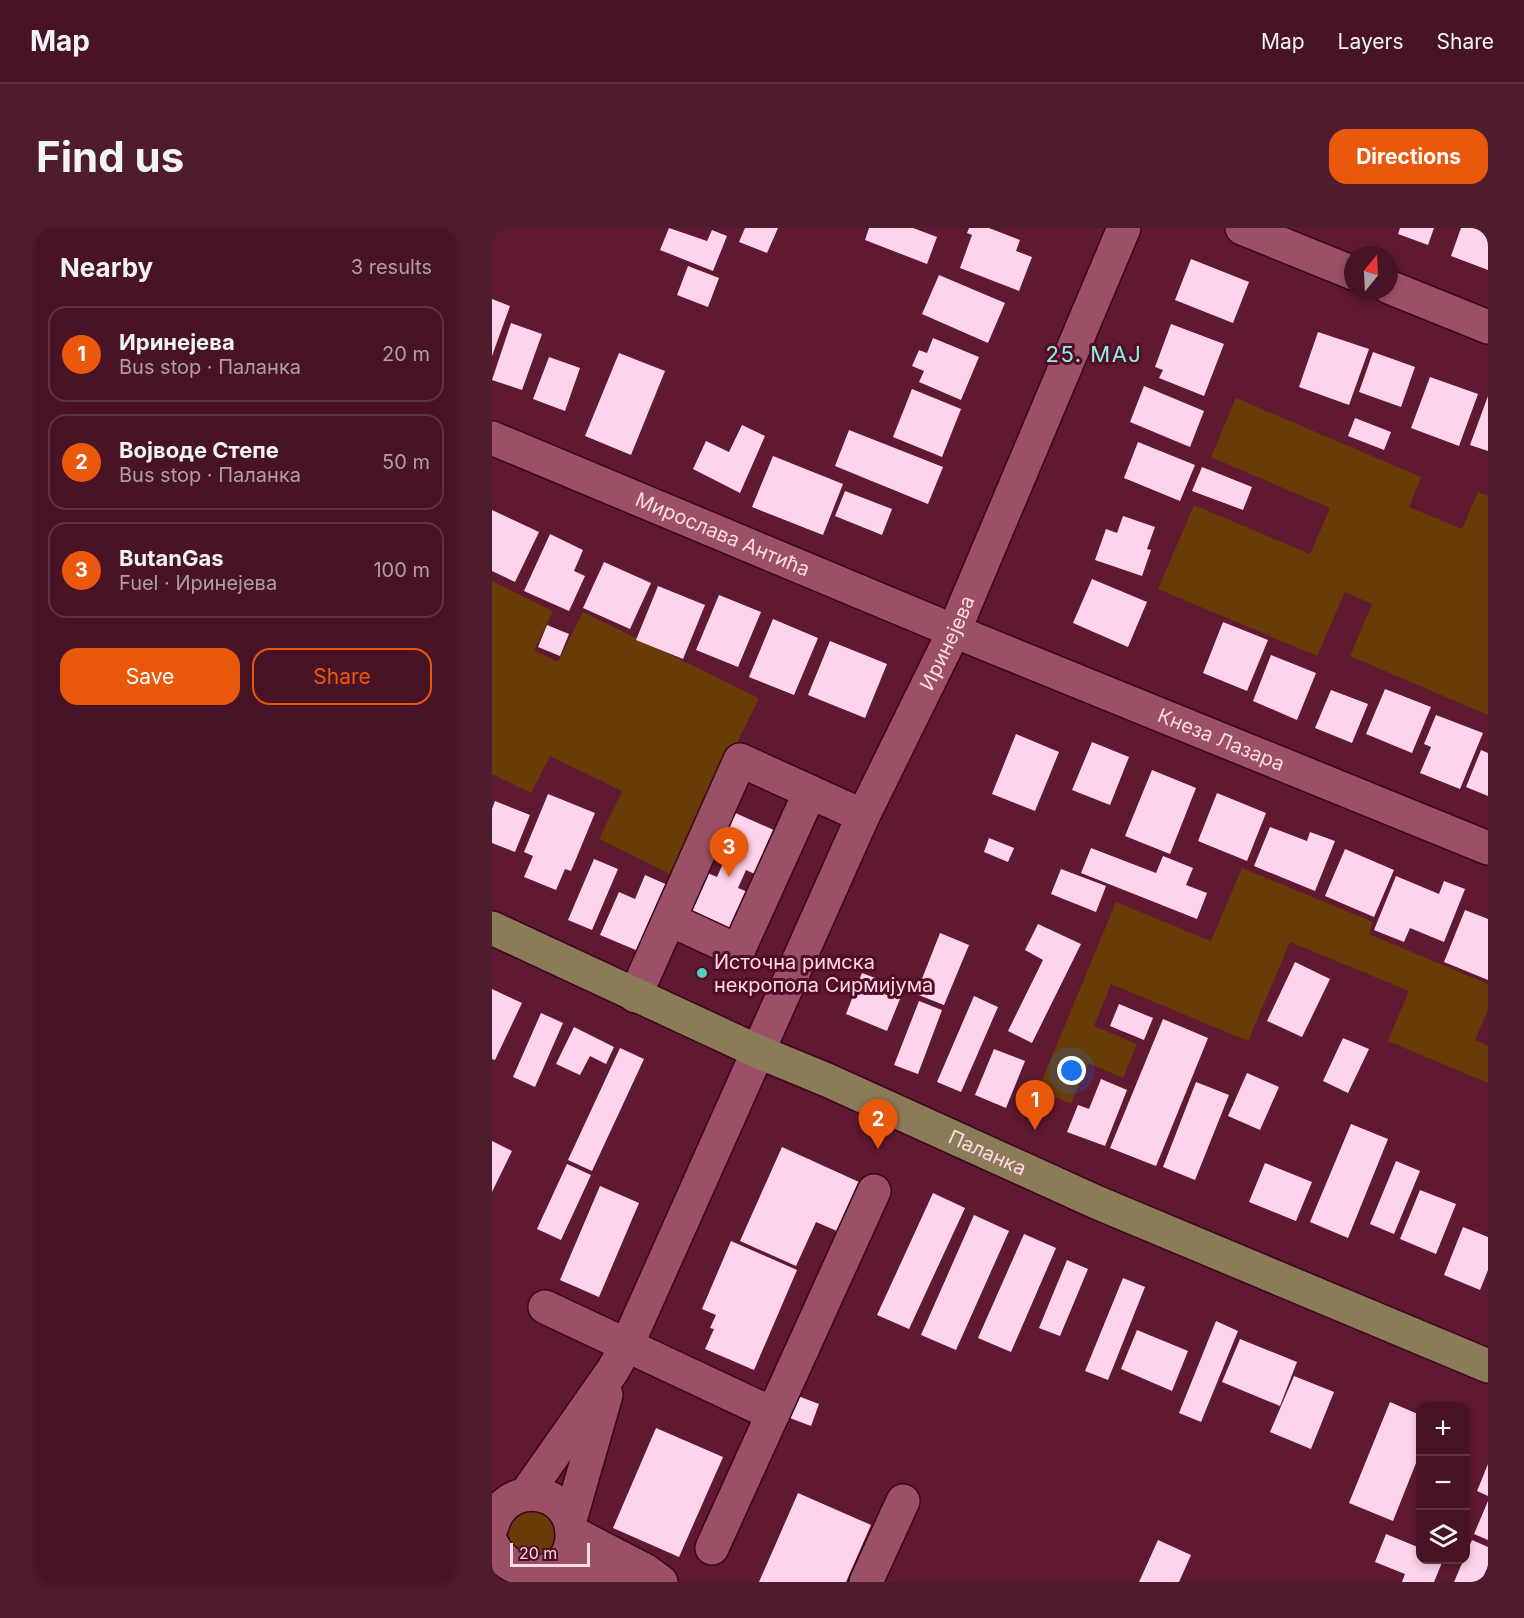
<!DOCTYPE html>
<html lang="en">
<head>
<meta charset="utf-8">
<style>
  body { margin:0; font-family:Inter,sans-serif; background:#4e1c2d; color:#f1f3f6 }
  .controls { position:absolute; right:18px; bottom:18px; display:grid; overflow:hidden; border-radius:12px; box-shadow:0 3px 9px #0003 }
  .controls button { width:54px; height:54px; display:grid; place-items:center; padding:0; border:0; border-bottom:2px solid #5f3242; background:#471325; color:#f1f3f6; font:30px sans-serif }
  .compass { position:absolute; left:852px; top:18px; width:54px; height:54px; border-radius:50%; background:#471325; box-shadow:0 3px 9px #0003; rotate:18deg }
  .scale { position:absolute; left:18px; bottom:15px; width:80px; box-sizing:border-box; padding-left:6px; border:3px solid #fedae1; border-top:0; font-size:16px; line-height:21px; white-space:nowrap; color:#fedae1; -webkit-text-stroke:4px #530c27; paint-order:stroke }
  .you { position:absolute; left:580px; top:843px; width:21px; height:21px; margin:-15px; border:4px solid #fff; border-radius:50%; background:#1a73e8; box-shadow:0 0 0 9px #1a73e833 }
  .badge { display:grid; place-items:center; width:39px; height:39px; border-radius:50%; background:#ea580c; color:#fff; font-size:20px; font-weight:700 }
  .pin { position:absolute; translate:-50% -50px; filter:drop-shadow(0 2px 3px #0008) }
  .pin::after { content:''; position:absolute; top:32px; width:21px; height:18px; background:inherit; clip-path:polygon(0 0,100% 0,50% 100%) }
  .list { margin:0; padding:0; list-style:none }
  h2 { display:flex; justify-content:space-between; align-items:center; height:78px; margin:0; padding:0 24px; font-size:26px }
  h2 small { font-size:20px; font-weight:400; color:#b09ea7 }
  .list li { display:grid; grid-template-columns:39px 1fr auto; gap:18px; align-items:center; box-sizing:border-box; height:96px; margin:0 12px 12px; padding:0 12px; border:2px solid #5f3242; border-radius:18px }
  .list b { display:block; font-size:22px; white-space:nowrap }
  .list p { margin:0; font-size:20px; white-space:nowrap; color:#b09ea7 }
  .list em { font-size:20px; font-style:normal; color:#b09ea7 }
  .actions { display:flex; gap:12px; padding:18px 24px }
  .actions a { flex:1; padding:14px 0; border:2px solid #ea580c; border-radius:18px; text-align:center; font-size:21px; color:#ea580c }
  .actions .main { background:#ea580c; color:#fff }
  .icon { flex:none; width:33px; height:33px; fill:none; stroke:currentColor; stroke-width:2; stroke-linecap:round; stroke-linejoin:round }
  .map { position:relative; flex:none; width:996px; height:1354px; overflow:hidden; border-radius:18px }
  header { display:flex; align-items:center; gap:36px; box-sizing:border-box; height:84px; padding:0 30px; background:#471325; border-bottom:2px solid #5f3242 }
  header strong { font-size:28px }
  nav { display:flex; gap:33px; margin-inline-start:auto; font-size:21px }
  .intro { display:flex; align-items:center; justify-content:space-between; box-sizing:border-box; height:144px; padding:0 36px }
  h1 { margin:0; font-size:42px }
  .button { padding:15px 27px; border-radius:18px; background:#ea580c; color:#fff; font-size:21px; font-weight:700 }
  main { display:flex; gap:36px; padding:0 36px }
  aside { flex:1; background:#471325; border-radius:18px; box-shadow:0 3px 9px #0003 }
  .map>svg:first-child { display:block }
</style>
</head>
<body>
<header>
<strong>Map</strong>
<nav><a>Map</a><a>Layers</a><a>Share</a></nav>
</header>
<div class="intro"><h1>Find us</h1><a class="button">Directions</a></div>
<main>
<aside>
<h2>Nearby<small>3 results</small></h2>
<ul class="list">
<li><span class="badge">1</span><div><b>Иринејева</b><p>Bus stop · Паланка</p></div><em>20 m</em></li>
<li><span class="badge">2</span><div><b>Војводе Степе</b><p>Bus stop · Паланка</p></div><em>50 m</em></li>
<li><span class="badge">3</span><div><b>ButanGas</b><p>Fuel · Иринејева</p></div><em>100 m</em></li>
</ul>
<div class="actions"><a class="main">Save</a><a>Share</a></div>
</aside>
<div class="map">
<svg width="996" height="1354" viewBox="0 0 996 1354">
  <rect width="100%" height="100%" fill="#5f1931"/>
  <!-- green -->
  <g fill="#683c06">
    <polygon points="744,170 929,249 917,279 970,301 986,264 996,268 996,487 858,428 880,376 853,364 825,428 666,361 702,277 818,326 838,280 719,229"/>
    <polygon points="0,353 61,383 42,422 66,434 91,384 267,470 180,647 107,611 130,563 58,528 39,565 0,546"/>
    <polygon points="750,640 881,694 877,706 996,756 996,782 983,812 996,818 996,855 896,813 917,763 798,714 756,813 619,756 602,798 645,816 631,850 596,835 579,876 546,862 624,674 719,713"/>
    <circle cx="40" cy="1306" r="23"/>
  </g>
  <!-- building -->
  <g fill="#fdd4eb">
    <polygon points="177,0 215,13 220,2 235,8 221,43 168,22"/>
    <polygon points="253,0 286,0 275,25 247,14"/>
    <polygon points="377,0 421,0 445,9 435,36 373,12"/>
    <polygon points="477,0 497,0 528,12 524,23 540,29 527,63 468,40 480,7 475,5"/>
    <polygon points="908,0 942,0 936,17 906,6"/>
    <polygon points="969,0 996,0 996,42 959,28"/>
    <polygon points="699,31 757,54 741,95 683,72"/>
    <polygon points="196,38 227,50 216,79 185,67"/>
    <polygon points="447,47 513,75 496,115 430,86"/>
    <polygon points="0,71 18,78 0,128"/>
    <polygon points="19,95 50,106 30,162 0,152"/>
    <polygon points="679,96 732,116 712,168 667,150 671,142 663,139"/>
    <polygon points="826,104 877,121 857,177 807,159"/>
    <polygon points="441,110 487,129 469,172 427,154 432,143 420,138 427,122 435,125"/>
    <polygon points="881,124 923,139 909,179 867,164"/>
    <polygon points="127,125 173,143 139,227 93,208"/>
    <polygon points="57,129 88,140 73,183 41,171"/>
    <polygon points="938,149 986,166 967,218 919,200"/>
    <polygon points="652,158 712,183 698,219 638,194"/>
    <polygon points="420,161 469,181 450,229 401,209"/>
    <polygon points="996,168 996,223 978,217"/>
    <polygon points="863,190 899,204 892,222 856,208"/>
    <polygon points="250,197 273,208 248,265 201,241 214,213 237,224"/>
    <polygon points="357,202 451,239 436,276 343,238"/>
    <polygon points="646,214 703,237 688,273 632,250"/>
    <polygon points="281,228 351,256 331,307 260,279"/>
    <polygon points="710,239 760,259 751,282 700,263"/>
    <polygon points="353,263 400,281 390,307 343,288"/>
    <polygon points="0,282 47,304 23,354 0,343"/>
    <polygon points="631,288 663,299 655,321 659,322 650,348 603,332 614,301 625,305"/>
    <polygon points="58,306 91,322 82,343 93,348 77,383 32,363"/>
    <polygon points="112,334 159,355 138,401 91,380"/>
    <polygon points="600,351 655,374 636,419 581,395"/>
    <polygon points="166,358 213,377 191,431 144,412"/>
    <polygon points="227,367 269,384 246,439 204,422"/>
    <polygon points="281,391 326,410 302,467 257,449"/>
    <polygon points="731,394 776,412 755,463 711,445"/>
    <polygon points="55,397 77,406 68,428 46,419"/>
    <polygon points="338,413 395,436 373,490 316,467"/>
    <polygon points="779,427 824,445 805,492 761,473"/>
    <polygon points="893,461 939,479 920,525 874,506"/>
    <polygon points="839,462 876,476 860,515 823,500"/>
    <polygon points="944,487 991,505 968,561 928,545 939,519 932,516"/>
    <polygon points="524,506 567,524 543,583 500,566"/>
    <polygon points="600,514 637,529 618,577 580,562"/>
    <polygon points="989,522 996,525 996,568 974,559"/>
    <polygon points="660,542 704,560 678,626 633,608"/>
    <polygon points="725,565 774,585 755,633 706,613"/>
    <polygon points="56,566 103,585 79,643 73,641 64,662 32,649 41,628 32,624"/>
    <polygon points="3,573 38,587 23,624 0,615 0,581"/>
    <polygon points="239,583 284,603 265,647 254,642 246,660 263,667 244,711 186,686 206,641 225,649 233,631 220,625"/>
    <polygon points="778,599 815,613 818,604 843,613 823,663 762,638"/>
    <polygon points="497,610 522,620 516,634 492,624"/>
    <polygon points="599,620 664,645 671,628 701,640 694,657 715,665 705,691 589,645"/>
    <polygon points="853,621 902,642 882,689 833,668"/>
    <polygon points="102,631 126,641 100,702 76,692"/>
    <polygon points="569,641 614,658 604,684 559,666"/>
    <polygon points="153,647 180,659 151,725 108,707 127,664 143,671"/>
    <polygon points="904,648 947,666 952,653 973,661 952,714 918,700 912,714 882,702"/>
    <polygon points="973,682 996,691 996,752 952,734"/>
    <polygon points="546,696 589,716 540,815 516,803 551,732 533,722"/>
    <polygon points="448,705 477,717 452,777 424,766"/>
    <polygon points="803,734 838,751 810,809 775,793"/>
    <polygon points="370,745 412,761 395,803 354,786"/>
    <polygon points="0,761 30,775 3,832 0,831"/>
    <polygon points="482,768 506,779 469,864 445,854"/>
    <polygon points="427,773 450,782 426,846 402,837"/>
    <polygon points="627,776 661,790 652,812 618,798"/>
    <polygon points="49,785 71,795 43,859 21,849"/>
    <polygon points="671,791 716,810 664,938 618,920"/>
    <polygon points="82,799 122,819 114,836 98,828 88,847 64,836"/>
    <polygon points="851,810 877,821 856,865 831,853"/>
    <polygon points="128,820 152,831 100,943 76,932"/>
    <polygon points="502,821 533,833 514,880 483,867"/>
    <polygon points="755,845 787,859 768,902 736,888"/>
    <polygon points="609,851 635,862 613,918 575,904 586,877 597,881"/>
    <polygon points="704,854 737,867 703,952 671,939"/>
    <polygon points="859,896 896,911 856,1010 818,994"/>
    <polygon points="0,913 20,923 0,964"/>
    <polygon points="290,919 367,954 345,1003 324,994 304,1038 248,1013"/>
    <polygon points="904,933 928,943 902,1006 878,996"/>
    <polygon points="773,935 820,954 804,993 757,974"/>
    <polygon points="75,936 99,947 69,1012 45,1001"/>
    <polygon points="108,958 147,975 107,1069 68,1052"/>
    <polygon points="928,962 964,976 944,1026 908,1011"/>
    <polygon points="441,965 473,980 417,1101 385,1087"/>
    <polygon points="482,987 517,1003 464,1122 429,1107"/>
    <polygon points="971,999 996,1009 996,1042 988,1062 952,1047"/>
    <polygon points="532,1006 564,1020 519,1124 486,1110"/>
    <polygon points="239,1013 305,1042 262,1142 213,1121 222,1101 218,1100 224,1087 210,1081"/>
    <polygon points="575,1032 596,1041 568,1108 547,1100"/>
    <polygon points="631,1050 653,1059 616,1152 593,1143"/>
    <polygon points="724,1093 746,1103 709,1194 687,1185"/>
    <polygon points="645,1102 696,1123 680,1163 629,1141"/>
    <polygon points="748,1111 805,1134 788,1178 730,1154"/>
    <polygon points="802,1148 842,1164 819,1221 778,1204"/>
    <polygon points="306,1168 327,1176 319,1198 298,1190"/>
    <polygon points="898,1174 928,1187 928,1225 901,1293 857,1275"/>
    <polygon points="164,1200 231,1229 187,1329 121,1300"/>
    <polygon points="996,1236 996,1268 985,1263"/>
    <polygon points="306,1265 379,1297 354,1354 267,1354"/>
    <polygon points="996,1273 996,1312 982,1306"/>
    <polygon points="894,1306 928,1320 928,1332 951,1332 942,1354 910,1354 913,1346 883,1334"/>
    <polygon points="666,1312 699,1327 687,1354 647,1354"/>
    <polygon points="980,1312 996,1319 996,1338 989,1354 962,1354"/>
  </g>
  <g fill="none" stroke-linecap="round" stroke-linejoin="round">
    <!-- minor casing -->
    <g stroke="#3b061a" stroke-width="36">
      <g id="minor">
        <polyline points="750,0 861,45"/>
        <polyline points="897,59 996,99"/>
        <path id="s1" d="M0,210L462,403L996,620"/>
        <polyline points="179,692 246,723 318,564"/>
        <polyline points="143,768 248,532 371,588"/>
        <polyline points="53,1079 281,1186"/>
        <path id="s2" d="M34,1266L121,1142L135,1117L371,588L462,403L632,0"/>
        <polyline points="78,1292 114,1167"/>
        <path d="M0,1298C13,1250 81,1259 80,1308C79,1354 19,1354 0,1316"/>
        <polyline points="81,1305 154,1343 169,1354"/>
        <polyline points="220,1320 382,963"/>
        <polyline points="64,1339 123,1354"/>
        <polyline points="374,1354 411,1273"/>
      </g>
    </g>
    <!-- major casing -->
    <g stroke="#3b061a" stroke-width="36">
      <g id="major">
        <path id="s3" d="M0,700L267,824L335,852L604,974L996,1138"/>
      </g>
    </g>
    <!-- minor -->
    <use href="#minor" stroke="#9c5065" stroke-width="33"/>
    <!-- major -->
    <use href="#major" stroke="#8c7b59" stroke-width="33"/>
  </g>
  <!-- markers -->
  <circle fill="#59cebf" stroke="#530c27" stroke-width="2" cx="210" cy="745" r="6"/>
  <g text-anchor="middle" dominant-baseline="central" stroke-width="6" stroke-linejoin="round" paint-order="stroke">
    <!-- street labels -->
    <g font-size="20" fill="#fedae1" stroke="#530c27">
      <text stroke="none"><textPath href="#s1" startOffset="250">Мирослава Антића</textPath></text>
      <text stroke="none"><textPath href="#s2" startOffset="952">Иринејева</textPath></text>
      <text stroke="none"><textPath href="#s1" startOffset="789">Кнеза Лазара</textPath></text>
      <text stroke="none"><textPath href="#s3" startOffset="544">Паланка</textPath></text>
    </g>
    <!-- poi labels -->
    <g font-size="20" fill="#fedae1" stroke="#530c27" text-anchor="start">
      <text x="222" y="734">Источна римска<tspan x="222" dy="23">некропола Сирмијума</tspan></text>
    </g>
    <!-- quarter labels -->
    <g font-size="22" letter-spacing="1.5" fill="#8bf3e4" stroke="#530c27">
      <text x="602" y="126">25. МАЈ</text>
    </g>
  </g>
</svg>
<div class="controls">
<button>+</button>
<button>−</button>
<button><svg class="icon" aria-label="layers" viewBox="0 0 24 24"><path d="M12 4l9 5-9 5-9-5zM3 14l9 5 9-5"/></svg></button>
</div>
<svg class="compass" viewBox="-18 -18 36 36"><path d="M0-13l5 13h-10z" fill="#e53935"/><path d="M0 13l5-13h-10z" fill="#b09ea7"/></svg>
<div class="scale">20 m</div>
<div class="you"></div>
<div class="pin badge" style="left:543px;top:902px">1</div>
<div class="pin badge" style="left:386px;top:921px">2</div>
<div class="pin badge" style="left:237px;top:649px">3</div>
</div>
</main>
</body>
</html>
